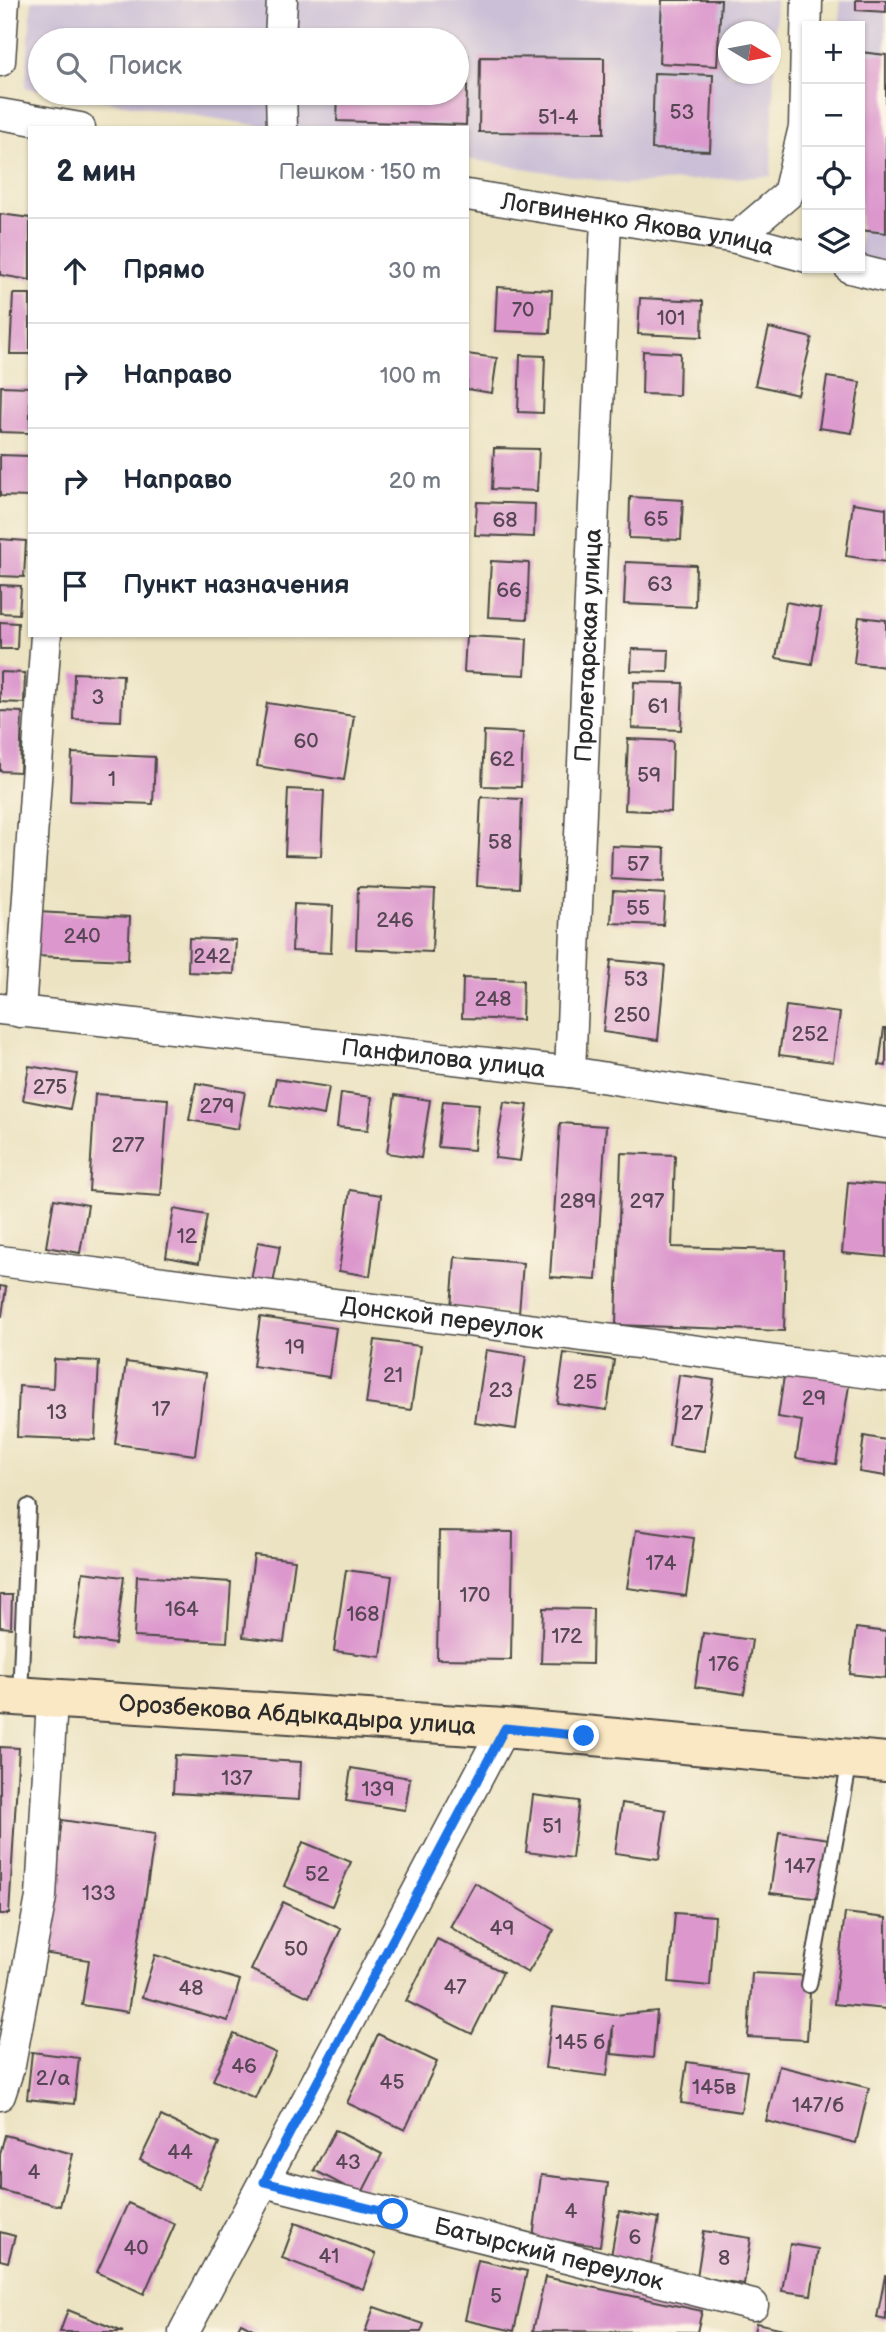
<!DOCTYPE html>
<html lang="ru">
<head>
<meta charset="utf-8">
<style>
  body { margin:0; font-family:"Balsamiq Sans",sans-serif; background:#f2f2f3; color:#1f2937 }
  .controls { position:absolute; right:21px; top:21px; display:grid; overflow:hidden; border-radius:0px; box-shadow:0 2px 5px #0004 }
  .controls button { width:63px; height:63px; display:grid; place-items:center; padding:0; border:0; border-bottom:2px solid #e0e1e3; background:#fff; color:#1f2937; font:35px sans-serif }
  .compass { position:absolute; left:718px; top:21px; width:63px; height:63px; border-radius:50%; background:#fff; box-shadow:0 2px 5px #0004; rotate:100deg }
  .stop { position:absolute; width:21px; height:21px; margin:-16px; border:5px solid #1a73e8; border-radius:50%; background:#fff }
  .stop.end { background:#1a73e8; border-color:#fff; box-shadow:0 2px 7px #0008 }
  .list { margin:0; padding:0; list-style:none }
  h2 { display:flex; justify-content:space-between; align-items:center; height:91px; margin:0; padding:0 28px; font-size:30px }
  h2 small { font-size:23px; font-weight:400; color:#747a83 }
  .list li { display:grid; grid-template-columns:46px 1fr auto; gap:21px; align-items:center; box-sizing:border-box; height:105px; padding:0 28px; border-top:2px solid #e0e1e3 }
  .list b { display:block; font-size:26px; white-space:nowrap }
  .list em { font-size:23px; font-style:normal; color:#747a83 }
  .icon { flex:none; width:38px; height:38px; fill:none; stroke:currentColor; stroke-width:2; stroke-linecap:round; stroke-linejoin:round }
  .map { position:relative; flex:none; width:886px; height:2332px; overflow:hidden }
  .search { position:absolute; background:#fff; box-shadow:0 2px 5px #0004; left:28px; top:28px; width:441px; height:77px; display:flex; align-items:center; gap:18px; box-sizing:border-box; padding:0 24px; border-radius:38px; color:#747a83; font-size:26px }
  .panel { position:absolute; background:#fff; box-shadow:0 2px 5px #0004; left:28px; top:126px; width:441px; height:511px; border-radius:0px }
  .map>svg:first-child { display:block }
</style>
</head>
<body>
<div class="map">
<svg width="886" height="2332" viewBox="0 0 886 2332">
  <rect width="100%" height="100%" fill="#fcf5e5"/>
  <filter id="ink" filterUnits="userSpaceOnUse"><feTurbulence type="fractalNoise" baseFrequency=".0143" numOctaves="2"/><feDisplacementMap in="SourceGraphic" scale="14" xChannelSelector="R" yChannelSelector="G"/><feConvolveMatrix kernelMatrix="1 2 1 2 8 2 1 2 1" color-interpolation-filters="sRGB"/></filter>
  <filter id="wash" filterUnits="userSpaceOnUse"><feTurbulence type="fractalNoise" baseFrequency=".00686" numOctaves="4" result="noise"/><feDisplacementMap in="SourceGraphic" scale="28" xChannelSelector="R" yChannelSelector="G"/><feGaussianBlur stdDeviation="1.57" result="paint"/><feColorMatrix in="noise" values="0 0 0 0 0 0 0 0 0 0 0 0 0 0 0 0 0 1.4 0 .05"/><feComposite in="paint" operator="in"/></filter>
  <g filter="url(#wash)">
    <rect width="100%" height="100%" fill="#ece3c2"/>
    <!-- industrial -->
    <g fill="#cabfd6" fill-rule="evenodd">
      <path d="M32,0H776L771,176L622,184L467,159V128H273L56,93H457V40H40V90L25,88ZM728,32H770V74H728Z"/>
      <polygon points="840,0 886,0 886,264 860,259 860,26 840,26"/>
    </g>
    <g id="blocks">
      <!-- building -->
      <g fill="#dc98cd">
        <polygon points="662,0 721,0 717,66 659,63"/>
        <polygon points="856,0 886,0 886,12 856,10"/>
        <polygon points="860,52 886,55 886,233 860,230"/>
        <polygon points="457,55 468,56 466,125 337,121 338,93 457,93"/>
        <polygon points="480,57 604,58 604,133 479,132"/>
        <polygon points="654,73 713,75 710,151 652,149"/>
        <polygon points="0,214 30,218 30,280 0,275"/>
        <polygon points="497,287 552,290 550,333 495,331"/>
        <polygon points="13,294 30,294 30,354 10,354"/>
        <polygon points="640,298 703,301 702,337 638,334"/>
        <polygon points="769,328 812,338 798,395 755,385"/>
        <polygon points="643,351 680,353 679,395 642,394"/>
        <polygon points="467,354 497,358 492,393 467,389"/>
        <polygon points="520,355 545,356 543,413 518,412"/>
        <polygon points="827,377 860,382 852,433 819,428"/>
        <polygon points="1,386 30,387 30,433 0,432"/>
        <polygon points="494,448 539,449 537,491 492,489"/>
        <polygon points="0,455 30,456 30,497 0,496"/>
        <polygon points="630,497 683,500 681,540 629,538"/>
        <polygon points="477,502 535,504 534,537 475,535"/>
        <polygon points="853,503 886,508 886,562 846,556"/>
        <polygon points="0,539 26,541 24,577 0,576"/>
        <polygon points="491,561 529,563 527,619 488,617"/>
        <polygon points="626,562 696,565 695,607 624,604"/>
        <polygon points="0,585 21,586 19,614 0,613"/>
        <polygon points="786,602 821,609 812,664 776,658"/>
        <polygon points="859,617 886,620 886,667 854,663"/>
        <polygon points="0,622 18,623 17,649 0,649"/>
        <polygon points="466,636 527,639 525,675 464,672"/>
        <polygon points="632,649 669,650 668,672 631,671"/>
        <polygon points="0,672 25,673 24,703 0,702"/>
        <polygon points="74,673 123,675 121,721 73,719"/>
        <polygon points="634,682 683,683 681,730 632,728"/>
        <polygon points="267,703 354,716 344,780 257,766"/>
        <polygon points="0,711 22,712 20,772 0,771"/>
        <polygon points="484,731 523,733 521,787 482,786"/>
        <polygon points="628,739 673,741 671,812 625,810"/>
        <polygon points="72,753 155,757 153,804 70,801"/>
        <polygon points="288,789 324,791 321,856 285,855"/>
        <polygon points="481,797 522,799 519,888 477,886"/>
        <polygon points="612,846 665,848 664,882 611,879"/>
        <polygon points="358,887 435,890 432,952 356,949"/>
        <polygon points="613,891 665,894 663,925 611,923"/>
        <polygon points="294,904 333,906 331,953 292,951"/>
        <polygon points="37,912 130,917 128,960 35,956"/>
        <polygon points="189,938 236,940 234,974 188,972"/>
        <polygon points="611,960 665,965 658,1040 603,1032"/>
        <polygon points="463,978 523,980 522,1020 462,1018"/>
        <polygon points="786,1006 840,1013 833,1062 779,1055"/>
        <polygon points="884,1028 886,1028 886,1066 879,1065"/>
        <polygon points="29,1066 77,1074 70,1109 23,1100"/>
        <polygon points="276,1079 329,1087 324,1115 270,1105"/>
        <polygon points="196,1083 245,1092 238,1129 189,1120"/>
        <polygon points="341,1093 372,1097 368,1130 337,1127"/>
        <polygon points="95,1094 168,1099 161,1196 89,1191"/>
        <polygon points="395,1095 430,1100 421,1158 387,1153"/>
        <polygon points="443,1101 479,1104 474,1150 438,1147"/>
        <polygon points="504,1102 528,1105 520,1161 495,1158"/>
        <polygon points="560,1123 606,1126 596,1280 550,1277"/>
        <polygon points="621,1153 675,1155 672,1247 786,1250 784,1331 616,1325"/>
        <polygon points="848,1182 886,1185 886,1257 842,1253"/>
        <polygon points="350,1190 381,1195 370,1276 339,1271"/>
        <polygon points="54,1199 88,1205 80,1253 46,1247"/>
        <polygon points="174,1209 207,1215 199,1263 166,1257"/>
        <polygon points="258,1242 280,1246 273,1284 251,1280"/>
        <polygon points="455,1257 523,1263 519,1313 451,1307"/>
        <polygon points="0,1286 6,1287 2,1316 0,1316"/>
        <polygon points="260,1317 336,1328 329,1377 253,1366"/>
        <polygon points="375,1340 420,1346 411,1410 366,1404"/>
        <polygon points="486,1350 526,1356 516,1429 475,1423"/>
        <polygon points="564,1353 614,1360 607,1410 557,1403"/>
        <polygon points="54,1359 99,1361 95,1440 17,1437 19,1386 53,1388"/>
        <polygon points="126,1362 206,1373 195,1455 115,1444"/>
        <polygon points="785,1369 850,1380 836,1464 796,1458 802,1421 778,1417"/>
        <polygon points="679,1375 714,1380 704,1451 669,1446"/>
        <polygon points="864,1436 886,1440 886,1476 859,1472"/>
        <polygon points="636,1530 694,1538 686,1596 627,1588"/>
        <polygon points="439,1531 513,1532 511,1660 437,1659"/>
        <polygon points="254,1555 295,1560 284,1642 243,1637"/>
        <polygon points="346,1570 392,1576 381,1657 334,1651"/>
        <polygon points="83,1572 124,1577 115,1644 74,1638"/>
        <polygon points="137,1576 231,1582 227,1642 134,1637"/>
        <polygon points="0,1595 12,1595 11,1628 0,1627"/>
        <polygon points="543,1608 593,1609 592,1664 541,1663"/>
        <polygon points="856,1628 886,1632 886,1678 850,1674"/>
        <polygon points="703,1633 752,1640 744,1694 695,1687"/>
        <polygon points="0,1747 19,1748 9,1914 0,1914"/>
        <polygon points="175,1755 301,1762 299,1800 173,1793"/>
        <polygon points="351,1768 410,1778 405,1810 346,1801"/>
        <polygon points="533,1795 579,1801 572,1858 526,1852"/>
        <polygon points="622,1803 666,1810 659,1859 615,1853"/>
        <polygon points="62,1820 155,1834 128,2012 82,2005 89,1960 42,1953"/>
        <polygon points="779,1832 830,1839 822,1899 770,1893"/>
        <polygon points="303,1842 351,1862 332,1906 284,1886"/>
        <polygon points="475,1883 554,1930 528,1973 450,1927"/>
        <polygon points="283,1902 341,1929 309,1997 251,1970"/>
        <polygon points="675,1913 715,1916 710,1986 669,1982"/>
        <polygon points="845,1913 886,1918 886,2009 834,2004"/>
        <polygon points="437,1939 503,1972 472,2034 406,2001"/>
        <polygon points="155,1955 240,1980 228,2021 142,1997"/>
        <polygon points="752,1973 811,1976 807,2040 748,2037"/>
        <polygon points="553,2007 614,2015 657,2011 653,2058 612,2054 613,2025 607,2076 545,2068"/>
        <polygon points="234,2034 276,2053 255,2098 213,2080"/>
        <polygon points="378,2034 437,2062 405,2130 347,2103"/>
        <polygon points="32,2052 79,2058 74,2104 27,2099"/>
        <polygon points="687,2062 747,2071 741,2112 681,2103"/>
        <polygon points="779,2066 869,2088 856,2143 766,2121"/>
        <polygon points="161,2116 219,2144 199,2188 140,2160"/>
        <polygon points="335,2130 382,2154 361,2195 314,2170"/>
        <polygon points="5,2135 73,2154 60,2206 0,2190 0,2154"/>
        <polygon points="541,2175 608,2183 600,2246 533,2238"/>
        <polygon points="128,2203 175,2224 144,2294 97,2272"/>
        <polygon points="619,2211 659,2218 651,2263 611,2256"/>
        <polygon points="295,2223 376,2254 363,2289 282,2258"/>
        <polygon points="704,2231 751,2238 744,2284 697,2277"/>
        <polygon points="0,2232 15,2236 8,2262 0,2260"/>
        <polygon points="790,2244 818,2249 811,2295 782,2291"/>
        <polygon points="478,2260 527,2271 514,2331 465,2320"/>
        <polygon points="885,2276 886,2276 886,2320 877,2318"/>
        <polygon points="545,2277 702,2311 697,2332 533,2331"/>
        <polygon points="374,2307 424,2324 421,2332 365,2332"/>
        <polygon points="68,2310 123,2332 60,2332"/>
        <polygon points="241,2323 259,2332 236,2332"/>
        <polygon points="756,2323 793,2331 793,2332 754,2332"/>
      </g>
    </g>
  </g>
  <g filter="url(#ink)">
    <use href="#blocks" fill-opacity="0" stroke="#484742" stroke-width="2"/>
    <g fill="none" stroke-linecap="round" stroke-linejoin="round">
      <!-- lane casing -->
      <g stroke="#484742" stroke-width="18">
        <g id="lane">
          <polyline points="20,1696 28,1507"/>
          <polyline points="809,1985 850,1760"/>
        </g>
      </g>
      <!-- street casing -->
      <g stroke="#484742" stroke-width="33">
        <g id="street">
          <polyline points="280,40 282,0"/>
          <polyline points="0,61 4,0"/>
          <polyline points="281,93 282,128"/>
          <polyline points="0,114 80,128"/>
          <path id="s1" d="M467,195L736,238L807,257"/>
          <polyline points="736,238 788,194 804,127 807,0"/>
          <polyline points="850,268 886,277"/>
          <path id="s2" d="M0,1009L570,1072L886,1123"/>
          <polyline points="20,1012 46,635"/>
          <path id="s3" d="M570,1072L606,219"/>
          <path id="s4" d="M0,1261L886,1375"/>
          <polyline points="0,2095 10,2065 41,1897 52,1700"/>
          <path id="s5" d="M264,2182L753,2305"/>
          <polyline points="184,2332 504,1728"/>
        </g>
      </g>
      <!-- secondary casing -->
      <g stroke="#484742" stroke-width="42">
        <g id="secondary">
          <path id="s6" d="M0,1695L504,1728L886,1762"/>
        </g>
      </g>
      <!-- lane -->
      <use href="#lane" stroke="#fff" stroke-width="14"/>
      <!-- street -->
      <use href="#street" stroke="#fff" stroke-width="30"/>
      <!-- secondary -->
      <use href="#secondary" stroke="#fae7c3" stroke-width="38"/>
    </g>
  </g>
  <g fill="none" stroke-linecap="round" stroke-linejoin="round" filter="url(#ink)">
    <!-- route -->
    <polyline stroke="#1a73e8" stroke-width="9" points="393,2214 264,2182 505,1728 584,1736"/>
  </g>
  <g text-anchor="middle" dominant-baseline="central" stroke-width="5" stroke-linejoin="round" paint-order="stroke">
    <!-- number labels -->
    <g font-size="21" fill="#574654">
      <text x="682" y="112">53</text>
      <text x="558" y="117">51-4</text>
      <text x="523" y="310">70</text>
      <text x="671" y="318">101</text>
      <text x="656" y="519">65</text>
      <text x="505" y="520">68</text>
      <text x="660" y="584">63</text>
      <text x="509" y="590">66</text>
      <text x="98" y="697">3</text>
      <text x="658" y="706">61</text>
      <text x="306" y="741">60</text>
      <text x="502" y="759">62</text>
      <text x="649" y="775">59</text>
      <text x="112" y="779">1</text>
      <text x="500" y="842">58</text>
      <text x="638" y="864">57</text>
      <text x="638" y="908">55</text>
      <text x="395" y="920">246</text>
      <text x="82" y="936">240</text>
      <text x="212" y="956">242</text>
      <text x="636" y="979">53</text>
      <text x="493" y="999">248</text>
      <text x="632" y="1015">250</text>
      <text x="810" y="1034">252</text>
      <text x="50" y="1087">275</text>
      <text x="217" y="1106">279</text>
      <text x="128" y="1145">277</text>
      <text x="578" y="1201">289</text>
      <text x="647" y="1201">297</text>
      <text x="187" y="1236">12</text>
      <text x="295" y="1347">19</text>
      <text x="393" y="1375">21</text>
      <text x="585" y="1382">25</text>
      <text x="501" y="1390">23</text>
      <text x="814" y="1398">29</text>
      <text x="161" y="1409">17</text>
      <text x="57" y="1412">13</text>
      <text x="692" y="1413">27</text>
      <text x="661" y="1563">174</text>
      <text x="475" y="1595">170</text>
      <text x="182" y="1609">164</text>
      <text x="363" y="1614">168</text>
      <text x="567" y="1636">172</text>
      <text x="724" y="1664">176</text>
      <text x="237" y="1778">137</text>
      <text x="378" y="1789">139</text>
      <text x="552" y="1826">51</text>
      <text x="800" y="1866">147</text>
      <text x="317" y="1874">52</text>
      <text x="99" y="1893">133</text>
      <text x="502" y="1928">49</text>
      <text x="296" y="1949">50</text>
      <text x="455" y="1987">47</text>
      <text x="191" y="1988">48</text>
      <text x="580" y="2042">145 б</text>
      <text x="244" y="2066">46</text>
      <text x="53" y="2078">2/а</text>
      <text x="392" y="2082">45</text>
      <text x="714" y="2087">145в</text>
      <text x="818" y="2105">147/б</text>
      <text x="180" y="2152">44</text>
      <text x="348" y="2162">43</text>
      <text x="34" y="2172">4</text>
      <text x="571" y="2211">4</text>
      <text x="635" y="2237">6</text>
      <text x="136" y="2248">40</text>
      <text x="329" y="2256">41</text>
      <text x="724" y="2258">8</text>
      <text x="496" y="2296">5</text>
    </g>
    <!-- street labels -->
    <g font-size="24" fill="#2b2b2b" stroke="#fcf5e5">
      <text stroke="none"><textPath href="#s1" startOffset="173">Логвиненко Якова улица</textPath></text>
      <text stroke="none"><textPath href="#s3" startOffset="427">Пролетарская улица</textPath></text>
      <text stroke="none"><textPath href="#s2" startOffset="446">Панфилова улица</textPath></text>
      <text stroke="none"><textPath href="#s4" startOffset="446">Донской переулок</textPath></text>
      <text stroke="none"><textPath href="#s6" startOffset="298">Орозбекова Абдыкадыра улица</textPath></text>
      <text stroke="none"><textPath href="#s5" startOffset="294">Батырский переулок</textPath></text>
    </g>
  </g>
</svg>
<div class="controls">
<button>+</button>
<button>−</button>
<button><svg class="icon" aria-label="locate" viewBox="0 0 24 24"><circle cx="12" cy="12" r="6"/><path d="M12 2v4M12 18v4M2 12h4M18 12h4"/></svg></button>
<button><svg class="icon" aria-label="layers" viewBox="0 0 24 24"><path d="M12 4l9 5-9 5-9-5zM3 14l9 5 9-5"/></svg></button>
</div>
<svg class="compass" viewBox="-18 -18 36 36"><path d="M0-13l5 13h-10z" fill="#e53935"/><path d="M0 13l5-13h-10z" fill="#747a83"/></svg>
<div class="stop" style="left:393px;top:2214px"></div>
<div class="stop end" style="left:584px;top:1736px"></div>
<div class="search"><svg class="icon" aria-label="search" viewBox="0 0 24 24"><circle cx="10" cy="10" r="6"/><path d="M15 15l6 6"/></svg>Поиск</div>
<section class="panel">
<h2>2 мин<small>Пешком · 150 m</small></h2>
<ul class="list">
<li><svg class="icon" aria-label="ahead" viewBox="0 0 24 24"><path d="M12 20V5M6 11l6-6 6 6"/></svg><div><b>Прямо</b></div><em>30 m</em></li>
<li><svg class="icon" aria-label="right" viewBox="0 0 24 24"><path d="M7 20v-9h11M14 6l5 5-5 5"/></svg><div><b>Направо</b></div><em>100 m</em></li>
<li><svg class="icon" aria-label="right" viewBox="0 0 24 24"><path d="M7 20v-9h11M14 6l5 5-5 5"/></svg><div><b>Направо</b></div><em>20 m</em></li>
<li><svg class="icon" aria-label="arrive" viewBox="0 0 24 24"><path d="M6 21V4h12l-3 4 3 4H6"/></svg><div><b>Пункт назначения</b></div></li>
</ul>
</section>
</div>
</body>
</html>
